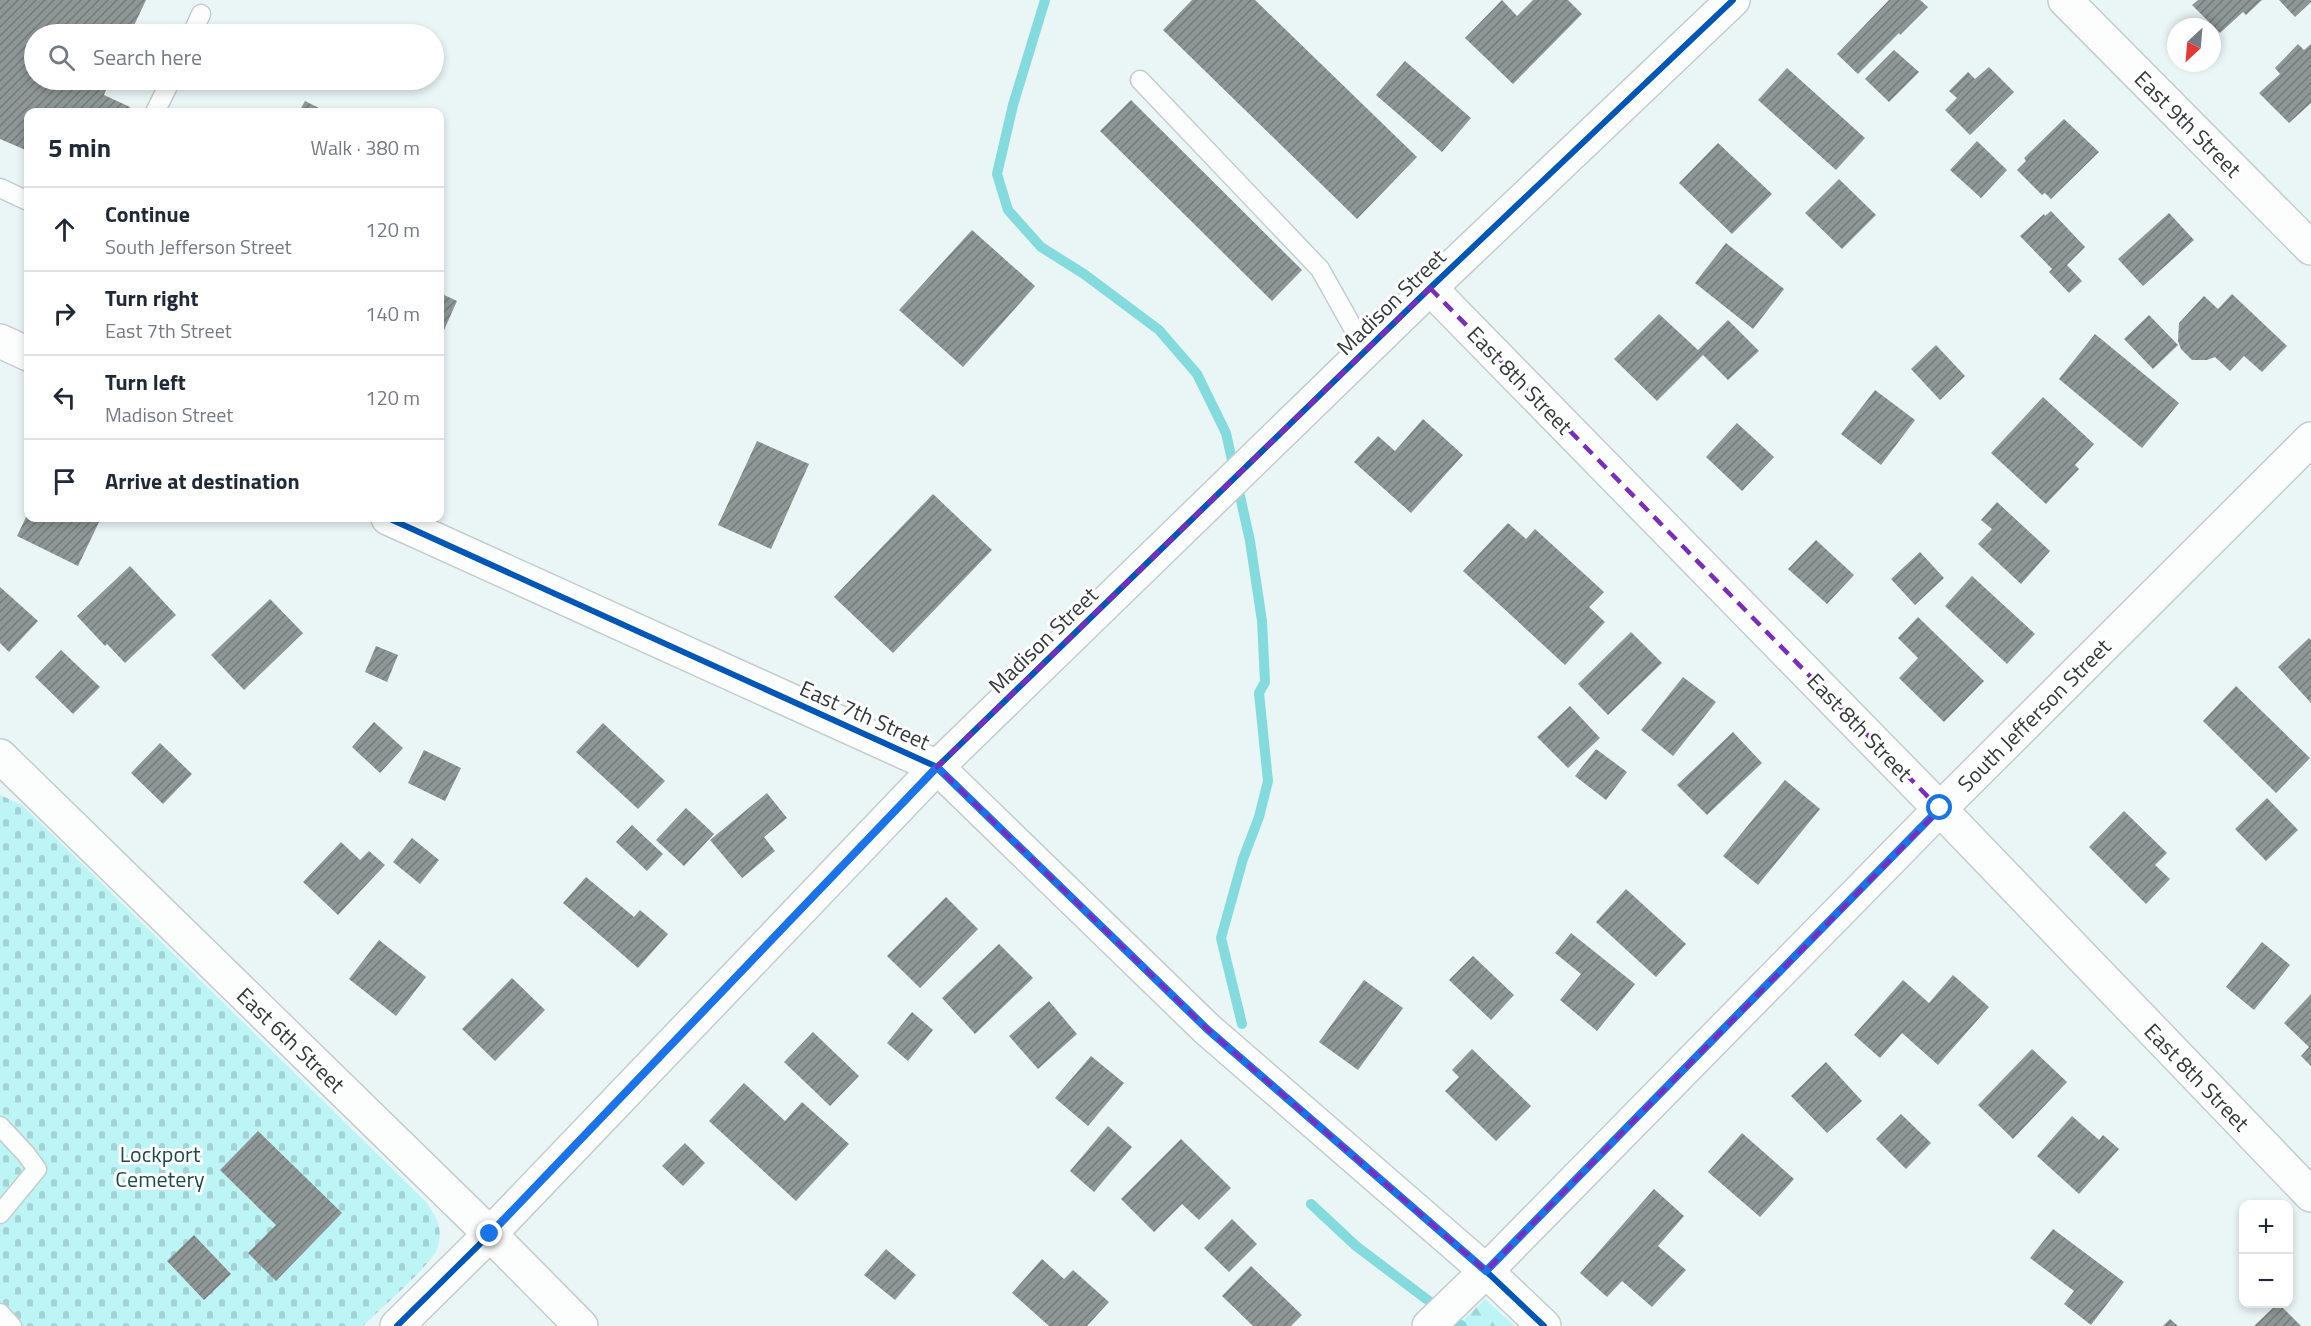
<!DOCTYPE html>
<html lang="en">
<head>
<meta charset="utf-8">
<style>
  body { margin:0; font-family:"Titillium Web",sans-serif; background:#f6f6f7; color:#1f2937 }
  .controls { position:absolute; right:18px; bottom:18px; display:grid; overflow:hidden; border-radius:12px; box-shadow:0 3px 9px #0003 }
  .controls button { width:54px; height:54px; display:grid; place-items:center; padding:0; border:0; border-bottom:2px solid #e0e1e3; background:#fff; color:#1f2937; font:30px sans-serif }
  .compass { position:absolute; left:2167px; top:18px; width:54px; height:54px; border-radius:50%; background:#fff; box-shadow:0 3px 9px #0003; rotate:206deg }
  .stop { position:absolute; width:18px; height:18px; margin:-14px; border:4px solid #1a73e8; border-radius:50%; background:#fff }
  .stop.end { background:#1a73e8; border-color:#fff; box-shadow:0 2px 6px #0008 }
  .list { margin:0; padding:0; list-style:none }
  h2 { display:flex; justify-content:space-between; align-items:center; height:78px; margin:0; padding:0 24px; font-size:26px }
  h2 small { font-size:20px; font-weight:400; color:#747a83 }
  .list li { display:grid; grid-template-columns:39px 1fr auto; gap:18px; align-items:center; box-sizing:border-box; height:84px; padding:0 24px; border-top:2px solid #e0e1e3 }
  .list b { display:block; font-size:22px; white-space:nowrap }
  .list p { margin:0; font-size:20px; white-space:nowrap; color:#747a83 }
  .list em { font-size:20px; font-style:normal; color:#747a83 }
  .icon { flex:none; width:33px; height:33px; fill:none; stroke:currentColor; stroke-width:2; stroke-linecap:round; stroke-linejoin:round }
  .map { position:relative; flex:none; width:2311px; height:1326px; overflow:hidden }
  .search { position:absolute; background:#fff; box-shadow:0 3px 9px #0003; left:24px; top:24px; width:420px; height:66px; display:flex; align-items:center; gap:15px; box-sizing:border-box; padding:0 21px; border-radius:33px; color:#747a83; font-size:22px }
  .panel { position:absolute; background:#fff; box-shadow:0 3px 9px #0003; left:24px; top:108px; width:420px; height:414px; border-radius:12px }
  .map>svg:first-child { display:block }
</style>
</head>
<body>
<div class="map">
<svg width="2311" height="1326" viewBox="0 0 2311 1326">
  <defs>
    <pattern id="forest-firs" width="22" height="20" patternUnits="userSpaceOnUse" patternTransform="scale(1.5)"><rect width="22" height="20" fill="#bdf5f7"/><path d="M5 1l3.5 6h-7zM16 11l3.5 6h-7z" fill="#a3d3d4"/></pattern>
    <pattern id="cemetery-stones" width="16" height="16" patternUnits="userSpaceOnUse" patternTransform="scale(1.5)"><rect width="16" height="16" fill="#bdf5f7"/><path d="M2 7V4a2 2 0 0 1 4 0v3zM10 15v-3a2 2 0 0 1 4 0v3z" fill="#a3d3d4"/></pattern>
    <pattern id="building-hatch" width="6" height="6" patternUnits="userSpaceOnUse" patternTransform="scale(1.5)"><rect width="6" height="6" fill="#8e9696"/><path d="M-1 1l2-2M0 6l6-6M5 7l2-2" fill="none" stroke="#757b7b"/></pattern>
  </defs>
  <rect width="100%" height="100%" fill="#eaf5f5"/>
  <!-- forest -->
  <polygon fill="url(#forest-firs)" points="1485,1299 1515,1326 1458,1326"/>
  <!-- cemetery -->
  <path fill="url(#cemetery-stones)" d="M0,795L22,805L426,1202C437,1217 444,1230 437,1249C432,1264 377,1312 363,1326H0Z"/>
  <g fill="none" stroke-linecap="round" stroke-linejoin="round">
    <!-- stream -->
    <g stroke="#84dbde" stroke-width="10">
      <polyline points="1045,0 1013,105 997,174 1008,210 1041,247 1084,274 1159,330 1197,374 1226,433 1250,541 1262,621 1265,682 1259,693 1268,781 1259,817 1243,859 1221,938 1242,1024"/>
      <polyline points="1311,1204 1356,1246 1462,1326"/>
    </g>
  </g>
  <!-- building -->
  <g fill="url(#building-hatch)">
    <polygon points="0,0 146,0 130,34 34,34 34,80 110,80 104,95 130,107 128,112 28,112 28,151 0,139"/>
    <polygon points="1192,0 1255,0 1417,157 1357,219 1163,30"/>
    <polygon points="1502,0 1517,16 1533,0 1568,0 1582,14 1513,84 1465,38"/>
    <polygon points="1889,0 1920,0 1928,7 1900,35 1899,33 1858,74 1837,54"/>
    <polygon points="2198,0 2262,0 2246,15 2243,12 2220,33 2192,5"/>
    <polygon points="2279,0 2311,0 2311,2 2295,17"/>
    <polygon points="2298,44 2304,50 2311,44 2311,103 2289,123 2259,93 2280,74 2275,68"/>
    <polygon points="1894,50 1919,72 1889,102 1865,79"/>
    <polygon points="1405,61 1471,118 1442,152 1376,95"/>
    <polygon points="1989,67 2014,92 1970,135 1945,110 1957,98 1949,91 1968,72 1975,79"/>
    <polygon points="1787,68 1865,138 1836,170 1758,100"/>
    <polygon points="1131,100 1302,270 1272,301 1100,131"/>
    <polygon points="305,101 327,112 299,112"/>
    <polygon points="2064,119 2099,152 2051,199 2045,193 2042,195 2017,170 2026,161 2024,158"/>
    <polygon points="1977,141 2007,170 1981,198 1950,170"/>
    <polygon points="1718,143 1772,194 1732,234 1679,183"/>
    <polygon points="1839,179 1876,215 1842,249 1805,213"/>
    <polygon points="2051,211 2085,247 2067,265 2082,281 2069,293 2049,272 2052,269 2020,236 2044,214 2045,216"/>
    <polygon points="2169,213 2194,240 2143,286 2118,259"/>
    <polygon points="972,230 1035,286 963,367 899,310"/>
    <polygon points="1726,243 1784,289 1753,329 1695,283"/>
    <polygon points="440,293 457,301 440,339"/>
    <polygon points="2232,294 2287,346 2262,372 2244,356 2230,371 2215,357 2207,360 2192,360 2181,349 2178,341 2179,323 2204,296 2218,309"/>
    <polygon points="1659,314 1698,350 1728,320 1759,351 1728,380 1703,355 1657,401 1614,359"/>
    <polygon points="2149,315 2178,345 2153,369 2124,339"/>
    <polygon points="2095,334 2179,403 2142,448 2059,379"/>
    <polygon points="1936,345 1965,376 1940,400 1911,369"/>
    <polygon points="1875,390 1915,420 1881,465 1841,434"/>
    <polygon points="2043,397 2094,444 2075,465 2079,469 2046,504 1991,453"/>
    <polygon points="1423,419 1463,455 1411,513 1354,462 1378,436 1395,451"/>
    <polygon points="1737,423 1774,457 1742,491 1706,457"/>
    <polygon points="757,441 809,464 771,549 718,525"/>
    <polygon points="933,494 992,550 893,653 834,597"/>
    <polygon points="1997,502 2050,551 2021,584 1978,544 1992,529 1981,520"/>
    <polygon points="28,513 28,518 89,518 99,522 78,566 17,536"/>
    <polygon points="1508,523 1526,539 1535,529 1604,592 1589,607 1605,622 1565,665 1463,571"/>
    <polygon points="1816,540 1854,575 1827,604 1788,569"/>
    <polygon points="1920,552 1944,578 1915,605 1891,579"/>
    <polygon points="130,566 176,615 125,663 107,644 105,646 77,616"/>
    <polygon points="1972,576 2035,634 2007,664 1945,606"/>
    <polygon points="0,587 38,621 9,652 0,643"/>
    <polygon points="270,599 303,633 244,690 211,655"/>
    <polygon points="1918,617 1984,681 1944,722 1899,678 1918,658 1898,638"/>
    <polygon points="1631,632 1662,663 1608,715 1578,684"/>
    <polygon points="2309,638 2311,640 2311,703 2278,667"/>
    <polygon points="376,646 398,655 387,682 365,672"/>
    <polygon points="61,650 100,687 73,714 35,677"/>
    <polygon points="1683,677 1716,702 1673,756 1641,730"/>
    <polygon points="2236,686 2310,758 2276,793 2203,721"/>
    <polygon points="1570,706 1600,738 1568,768 1537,737"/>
    <polygon points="374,722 403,748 380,773 352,747"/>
    <polygon points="603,723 665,781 638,809 576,752"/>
    <polygon points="1733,732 1762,763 1707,815 1677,785"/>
    <polygon points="160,743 192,774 163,804 131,773"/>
    <polygon points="1596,749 1627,772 1606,800 1575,776"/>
    <polygon points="424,750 461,768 445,801 408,783"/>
    <polygon points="1785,780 1820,809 1758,885 1723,856"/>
    <polygon points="767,793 787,818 764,837 775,851 742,878 710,840"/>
    <polygon points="2267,798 2298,830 2266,861 2235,829"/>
    <polygon points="686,808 714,834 684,866 656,840"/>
    <polygon points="2124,811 2167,853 2155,865 2170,879 2146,904 2089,847"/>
    <polygon points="632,825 663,854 647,871 616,842"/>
    <polygon points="412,838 439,860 420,884 393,862"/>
    <polygon points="341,842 360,860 369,851 385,865 338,915 303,882"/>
    <polygon points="586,877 634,917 640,910 668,934 638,968 563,903"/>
    <polygon points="1626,889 1686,944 1656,977 1596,922"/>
    <polygon points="946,897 978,929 920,988 887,956"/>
    <polygon points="1571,933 1635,984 1597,1031 1560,1000 1581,974 1555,953"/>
    <polygon points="379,940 426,977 396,1016 349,979"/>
    <polygon points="2262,942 2290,965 2254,1010 2226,987"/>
    <polygon points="999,944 1033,978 975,1034 942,998"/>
    <polygon points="1473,956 1514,995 1491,1020 1449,980"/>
    <polygon points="1953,975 1989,1007 1938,1065 1902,1033 1880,1058 1854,1035 1903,980 1929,1003"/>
    <polygon points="512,978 545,1010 495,1061 462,1029"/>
    <polygon points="1364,980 1403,1008 1358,1070 1319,1042"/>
    <polygon points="2311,994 2311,1066 2301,1056 2309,1047 2284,1023"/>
    <polygon points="1049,1001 1077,1034 1038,1069 1009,1036"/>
    <polygon points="912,1012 933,1030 908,1061 887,1043"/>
    <polygon points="813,1032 859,1076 830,1106 784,1062"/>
    <polygon points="1472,1049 1531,1106 1496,1141 1445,1091 1459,1077 1452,1070"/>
    <polygon points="2032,1049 2067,1082 2013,1139 1978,1105"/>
    <polygon points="1091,1056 1124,1083 1088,1126 1055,1098"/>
    <polygon points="1826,1062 1862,1101 1827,1133 1791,1096"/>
    <polygon points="744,1083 785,1121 802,1102 849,1144 796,1201 709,1121"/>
    <polygon points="1901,1114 1931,1143 1906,1169 1876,1139"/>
    <polygon points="2072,1116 2099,1140 2103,1135 2119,1149 2079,1194 2037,1156"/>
    <polygon points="1108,1126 1132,1147 1094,1192 1070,1171"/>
    <polygon points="258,1131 342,1213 276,1281 248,1253 276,1225 220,1170"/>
    <polygon points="1742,1133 1794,1179 1760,1217 1708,1172"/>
    <polygon points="1181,1139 1231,1188 1199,1220 1182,1204 1154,1232 1121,1199"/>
    <polygon points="685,1143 705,1163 683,1186 662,1166"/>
    <polygon points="1654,1189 1684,1216 1658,1246 1686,1270 1652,1307 1622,1281 1607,1297 1580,1273"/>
    <polygon points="1232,1219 1257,1244 1229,1272 1204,1248"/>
    <polygon points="2053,1229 2124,1282 2091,1325 2064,1304 2074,1291 2030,1258"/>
    <polygon points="194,1235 231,1274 204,1300 167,1261"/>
    <polygon points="886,1249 916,1275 895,1300 864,1275"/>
    <polygon points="1042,1259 1064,1279 1073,1270 1109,1302 1087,1326 1049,1326 1012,1293"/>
    <polygon points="1251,1266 1302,1315 1291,1326 1253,1326 1222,1296"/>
    <polygon points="2277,1304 2279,1304 2301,1326 2254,1326"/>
    <polygon points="2170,1319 2178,1326 2163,1326"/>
  </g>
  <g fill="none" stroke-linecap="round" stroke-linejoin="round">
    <!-- lane casing -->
    <g stroke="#c4cdcd" stroke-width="21">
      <g id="lane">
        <polyline points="192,34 201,14"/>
        <polyline points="1140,80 1320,269 1366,351"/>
        <polyline points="155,112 171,80"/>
        <polyline points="0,188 28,201"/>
        <polyline points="0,1126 26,1154 37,1169 0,1214"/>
        <polyline points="0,1313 12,1326"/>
      </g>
    </g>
    <!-- street casing -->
    <g stroke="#c4cdcd" stroke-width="36">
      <g id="street">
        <polyline points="1430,288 1940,809 2311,1195"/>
        <polyline points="0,341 28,354"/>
        <polyline points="388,518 937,767 1207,1029 1486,1271 1544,1326"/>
        <polyline points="0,756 490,1234 581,1326"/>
        <polyline points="397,1326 490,1234 937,767 1430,288 1733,0"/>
        <polyline points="1429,1326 1486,1271 1940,809 2311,439"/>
      </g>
    </g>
    <!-- secondary casing -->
    <g stroke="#c4cdcd" stroke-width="36">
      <polyline id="secondary" points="2065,0 2311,248"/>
    </g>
    <!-- lane -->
    <use href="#lane" stroke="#fcfefe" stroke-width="18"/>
    <!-- street -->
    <use href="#street" stroke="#fcfefe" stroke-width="33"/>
    <!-- secondary -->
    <use href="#secondary" stroke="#fcfefe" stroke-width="33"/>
    <!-- cycleway casing -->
    <g stroke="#fff" stroke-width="10">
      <g id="cycleway">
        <polyline points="388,518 937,767 1207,1029 1486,1271 1544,1326"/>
        <polyline points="397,1326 490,1234 937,767 1430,288 1733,0"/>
      </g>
    </g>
    <!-- cycleway -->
    <use href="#cycleway" stroke="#0057b8" stroke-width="6"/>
  </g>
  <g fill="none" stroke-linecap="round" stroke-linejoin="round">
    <!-- route -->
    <polyline stroke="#1a73e8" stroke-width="8" points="490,1234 937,767 1207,1029 1486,1271 1940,808"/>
  </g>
  <!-- marked area -->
  <path fill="none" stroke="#7b2cbf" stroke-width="4.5" stroke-dasharray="12 8" stroke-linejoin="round" d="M1430,288L1940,809L1486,1271L1207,1029L937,767Z"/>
  <g text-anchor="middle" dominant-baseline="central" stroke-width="6" stroke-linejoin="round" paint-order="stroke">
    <!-- street labels -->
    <g font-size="22" fill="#313939" stroke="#fff">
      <text transform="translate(2188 124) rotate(45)">East 9th Street</text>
      <text transform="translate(1391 302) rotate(-44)">Madison Street</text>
      <text transform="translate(1520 380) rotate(46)">East 8th Street</text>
      <text transform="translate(1043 640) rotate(-44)">Madison Street</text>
      <text transform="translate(865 715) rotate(24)">East 7th Street</text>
      <text transform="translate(2034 715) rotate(-45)">South Jefferson Street</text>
      <text transform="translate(1860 727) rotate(46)">East 8th Street</text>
      <text transform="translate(291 1040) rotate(44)">East 6th Street</text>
      <text transform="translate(2197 1077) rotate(46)">East 8th Street</text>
    </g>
    <!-- park labels -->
    <g font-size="22" fill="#174c4e" stroke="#fff">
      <text x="160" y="1154">Lockport<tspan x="160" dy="25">Cemetery</tspan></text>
    </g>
  </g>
</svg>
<div class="controls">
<button>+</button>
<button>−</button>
</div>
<svg class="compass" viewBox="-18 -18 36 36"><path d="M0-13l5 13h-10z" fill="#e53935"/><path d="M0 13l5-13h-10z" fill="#747a83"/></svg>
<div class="stop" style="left:1940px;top:808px"></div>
<div class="stop end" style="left:490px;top:1234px"></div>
<div class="search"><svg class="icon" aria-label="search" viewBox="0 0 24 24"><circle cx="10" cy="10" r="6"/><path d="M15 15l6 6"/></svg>Search here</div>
<section class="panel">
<h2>5 min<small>Walk · 380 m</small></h2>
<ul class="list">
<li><svg class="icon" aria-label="ahead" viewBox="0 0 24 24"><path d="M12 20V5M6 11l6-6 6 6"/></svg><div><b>Continue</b><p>South Jefferson Street</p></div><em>120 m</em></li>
<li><svg class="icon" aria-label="right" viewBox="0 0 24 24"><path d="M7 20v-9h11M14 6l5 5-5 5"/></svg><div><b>Turn right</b><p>East 7th Street</p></div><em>140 m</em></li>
<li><svg class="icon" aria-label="left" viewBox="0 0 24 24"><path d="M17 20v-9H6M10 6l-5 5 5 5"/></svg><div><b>Turn left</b><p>Madison Street</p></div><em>120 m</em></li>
<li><svg class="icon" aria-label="arrive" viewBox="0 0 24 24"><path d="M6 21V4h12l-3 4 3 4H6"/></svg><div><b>Arrive at destination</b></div></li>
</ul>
</section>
</div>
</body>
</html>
